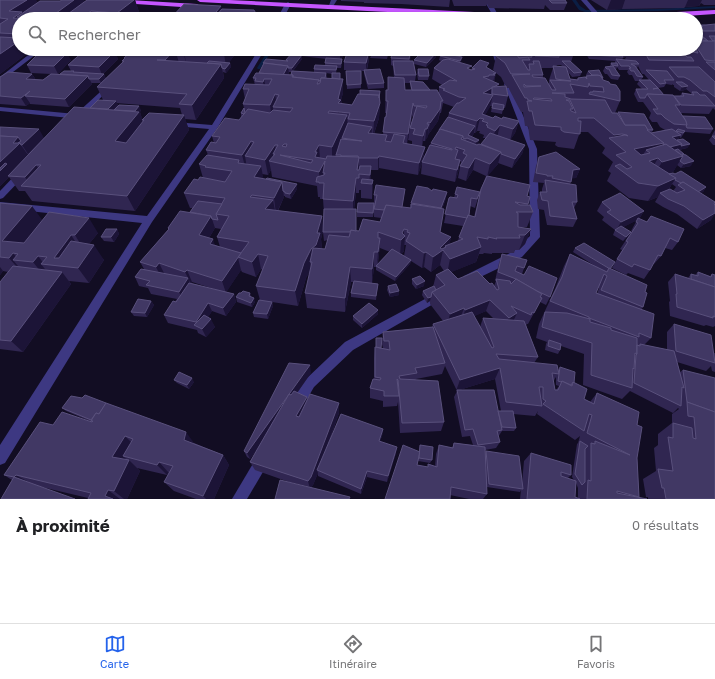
<!DOCTYPE html>
<html lang="fr">
<head>
<meta charset="utf-8">
<style>
  body { margin:0; font-family:"Golos Text",sans-serif; background:#f2f2f2; color:#202124 }
  .list { margin:0; padding:0; list-style:none }
  h2 { display:flex; justify-content:space-between; align-items:center; height:52px; margin:0; padding:0 16px; font-size:17px }
  h2 small { font-size:13px; font-weight:400; color:#757577 }
  .icon { flex:none; width:22px; height:22px; fill:none; stroke:currentColor; stroke-width:2; stroke-linecap:round; stroke-linejoin:round }
  .map { position:relative; flex:none; width:715px; height:499px; overflow:hidden }
  .search { position:absolute; background:#fff; box-shadow:0 1px 3px #0004; left:12px; right:12px; top:12px; height:44px; display:flex; align-items:center; gap:10px; box-sizing:border-box; padding:0 14px; border-radius:22px; color:#757577; font-size:15px }
  .sheet { height:124px; background:#fff }
  nav { display:flex; justify-content:space-around; align-items:center; box-sizing:border-box; height:56px; border-top:1px solid #e0e0e0; background:#fff; font-size:11px; color:#757577 }
  nav a { display:grid; justify-items:center; gap:2px }
  nav .on { color:#2563eb }
  .map>svg:first-child { display:block }
</style>
</head>
<body>
<div class="map">
<svg width="715" height="499" viewBox="0 0 715 499">
  <rect width="100%" height="100%" fill="#120d23"/>
  <g fill="none" stroke-linecap="round" stroke-linejoin="round">
    <!-- stream -->
    <g fill="#0b1e44" fill-rule="evenodd">
      <polygon points="572,0 576,0 580,6 586,10 658,9 715,6 715,8 658,11 585,12 579,10"/>
      <polygon points="310,18 324,18 326,19 308,19"/>
      <polygon points="269,49 273,49 260,69 258,69 257,68"/>
    </g>
    <!-- minor -->
    <g fill="#3d3882" fill-rule="evenodd">
      <polygon points="331,0 337,0 332,8 328,8"/>
      <polygon points="484,0 490,0 498,15 497,16 493,16"/>
      <polygon points="581,0 587,0 600,15 600,17 596,17"/>
      <polygon points="288,2 291,4 283,19 277,19 285,4"/>
      <polygon points="36,49 43,49 0,82 0,77"/>
      <polygon points="259,49 265,49 218,127 152,222 5,463 0,465 0,445 142,223 0,208 0,202 147,216 209,129 174,126 170,124 174,122 212,125"/>
      <polygon points="491,49 497,49 504,70 503,71 498,70"/>
      <polygon points="507,82 510,84 537,149 540,237 522,257 468,283 464,282 463,279 464,276 514,251 530,236 529,149 504,84"/>
      <polygon points="110,83 113,85 112,86 80,119 0,111 0,107 76,114"/>
      <polygon points="22,170 26,173 25,175 3,198 0,199 0,191 19,171"/>
      <polygon points="438,292 442,293 443,296 442,299 353,350 314,387 300,411 295,413 290,411 288,407 306,379 345,342"/>
      <polygon points="263,453 268,455 270,460 247,499 232,499 258,455"/>
    </g>
    <!-- major -->
    <g fill="#c556ff" fill-rule="evenodd">
      <polygon points="102,0 129,0 197,4 200,6 197,8 105,2"/>
      <path d="M197,0H230L515,14H638L715,10V14C657,19 598,18 539,17C426,15 313,8 200,2Z"/>
    </g>
  </g>
  <!-- wall -->
  <g fill="#302651" fill-rule="evenodd">
    <polygon points="0,0 36,0 37,3 85,2 87,0 135,0 139,12 133,17 151,18 19,19 19,49 27,49 29,52 0,74"/>
    <polygon points="341,0 450,0 449,7 401,4 364,3 364,2 341,1"/>
    <polygon points="452,0 565,0 567,3 564,10 550,10 545,5 544,9 489,8 487,4 486,6 454,6"/>
    <polygon points="591,0 715,0 715,5 704,5 701,3 699,6 685,7 684,8 622,9 607,10"/>
    <path d="M715,24V110L713,108L709,114L681,113L683,116L713,129L710,134L685,132L682,136L681,138L679,137L678,140L690,144L687,148L679,150L683,154L691,166L681,168L677,165L673,172L668,173L675,174L706,187L703,192L700,193L715,203L711,220L697,229L677,214L663,207L655,202L658,197L648,201L629,198L607,181L611,173L608,171L613,162L602,153L605,148L588,132H580L574,149L558,147L555,145L556,142L530,140L528,126H525L523,112H521L509,89V88H507L506,87L508,96L505,108H503L502,114L491,112L492,106H490L485,115L493,118L519,121L515,133L510,140L525,145L522,154L512,168L498,163V164L487,176L527,196L528,204V205L533,212L527,227H519L531,229L525,244L519,250H515L514,253H492V254L484,253L483,254H479L476,262L451,272L458,279L490,284L494,286L496,281H495L499,263L502,254L524,268L522,274L550,297L546,305L540,302L528,324H527L526,325L538,357L534,363L558,370L560,367L574,383L584,399L590,402L597,393L637,425V458L639,497H638L646,499H520L521,490L520,492L487,487L486,471L487,494L483,499H469L450,495L385,499L419,452L420,445L432,460L430,463L418,461L419,455L417,465L428,467V464L435,466L436,454L439,445L452,448L454,443L473,445L470,436L462,437L454,397L457,391L445,366L442,374L416,379L415,380L444,422L441,431L400,433L398,402L397,406L383,407V401L370,398V388L374,379V358L375,347H376V338L381,348H383L382,344L383,332L432,327L433,324L443,321L430,304V301L427,303L422,295L423,291L433,287L436,275L444,271L440,265L431,272L424,267L422,268L411,261L410,264L395,281L376,270V267H374L372,283L378,284L376,300L351,297V293L353,282H351L345,312L307,308L305,293L311,269L306,278L298,306L272,302L273,306L268,319L254,317L253,313L260,300L256,286L263,270L261,269L256,277L242,272L241,270L226,292L234,294L236,302L226,316L212,311L208,317L215,327L206,337L198,333L197,330L168,323L164,315L177,299L151,294L148,288L139,286L135,277L144,269L140,262L168,230V228L190,212L193,208H190L184,193L198,180L203,178L199,164L208,155L206,150L214,143L212,136L239,120L241,117V113L244,108L243,104L245,99L243,89L255,85L253,78L259,73L263,65V63L286,61V60L291,55L278,53L277,49H345V53L341,59L342,63L341,68H337L336,73L340,79H343V93L341,100L342,104L352,105L380,99L379,118L374,134L383,135L385,117H386L387,113H385L386,90H388V77H394L393,66L391,65V58L411,51L410,61L414,63V60L423,51L418,49H468L467,52L462,58L461,61L460,63L471,70L472,68H488L496,73L493,70L496,56H503L487,52V49H529L531,54V49H578L575,56H573L571,62L582,72L580,76L572,77L568,72L570,79L577,80L578,78L585,77L586,76H587L586,75L588,71L603,78L602,79L620,101L615,113L617,114L618,112L653,130L651,133L665,130L660,127L657,122H652L649,118L651,113L643,102H638L634,94L636,89H642L637,84L639,81H635L632,75H629L627,72L628,70H619L617,67L616,70H615L620,76L618,80L611,79L607,74H605L603,71L605,67L610,66L611,63H615V61L589,59L585,52L587,49H596L597,52H617L614,49H696V29L697,27H700L701,25ZM297,50V54H294ZM436,53L441,55L440,56L439,60L441,61L434,68L432,79L442,85L439,87V93L430,90L415,81L416,75L414,64L426,67L436,57ZM302,56L326,59L325,63V66L314,69V72L293,71L302,59ZM626,57L625,59L626,60H622L623,58ZM557,65H561L563,67H556ZM638,66L642,74H644L649,80H641L643,77L637,68ZM541,68H553L549,80V85L543,78V75ZM289,72H292L291,75H289ZM326,73L332,74V78H327ZM496,73L501,77L506,87H499L494,82ZM405,83H410L411,90H405ZM666,84L672,85V84L673,85H674V87L680,91L685,90L686,89L691,93V94L682,93L680,96H674L664,95L658,88L664,87ZM443,103L454,107L449,113L448,117L439,130V131L431,143L423,159L425,147H422L423,141H425L428,135L438,121L440,113H441ZM412,115L413,118L410,127ZM409,131L408,140L412,141V145L407,144ZM477,131H480L479,133L484,135L483,138H485V140L481,145L478,144L472,137L474,133H475ZM460,161L461,162L458,178L466,181L473,170L486,176L481,189L474,217L469,215L470,206L475,208L480,192L455,194L454,198H449L444,223L463,226L459,237L458,241L449,245L451,237L440,232L442,209L445,201L447,192L432,191L411,203L410,208L402,207L405,189L374,195V203L357,212V217H373L374,211V217L381,218L380,222L359,231H356L354,209L356,193H359V190H361V198L372,199L373,180L371,179V170H378L379,168L418,175L422,163L421,174L455,182L458,173ZM271,170L272,177L317,186L318,197H320V199H323L324,213L323,232L324,241L328,240L325,249H322L321,239L323,231L322,216L278,211L284,197V196H285V197L291,199L297,189L263,179L262,174L268,175ZM672,184L676,187L673,191L669,189ZM215,228L221,229L217,237L220,247L215,245L209,238ZM404,245H406L404,256L401,254L404,251ZM380,248L390,252L378,264L379,253ZM192,282L217,290L191,283ZM486,311L493,318H483L480,327L474,316ZM556,377V385L559,386L556,390H555L553,382ZM495,379L501,411H498L459,390ZM538,411L537,414L575,440L580,436L578,443L577,444L572,477L574,480L568,478L571,475L531,453L524,461L522,483L486,451L485,454V450L496,448L500,442L498,437L502,431H514L516,428L513,414L535,416ZM576,483L578,488V498L575,497Z"/>
    <path d="M53,49H242L238,56H234L229,62L230,63L231,67L226,73L223,72L224,78L196,120L185,119L189,130L135,211L32,201L25,191H19L9,177L0,186V127L44,138L90,108L103,100L97,87L101,83H91L92,84L69,107L30,104V103L26,106L0,104V77L32,74L36,80H43L51,74L31,73L27,65L71,60L58,74H60L71,71L68,65L83,51ZM115,53L128,54L124,58V59L122,61L123,62L106,79L104,74H103L118,59ZM116,103L180,108L182,115L142,119L140,112L141,110H114L118,105ZM44,139L27,155L26,154H28Z"/>
    <polygon points="357,49 367,49 367,51 389,51 387,59 370,58 371,56 369,56 369,59 367,70 384,83 384,88 368,89 364,74 364,71 361,71 361,88 347,89 346,71 356,71 344,70 344,62 359,51"/>
    <polygon points="418,69 429,76 428,80 418,80 417,73"/>
    <polygon points="715,130 715,145 713,145 709,140 712,136 713,136 712,135"/>
    <polygon points="539,157 580,169 576,178 572,178 570,184 577,202 574,208 577,219 573,227 547,225 544,210 538,209 537,200 540,192 542,192 542,189 544,183 533,182 536,166"/>
    <polygon points="602,202 644,211 639,219 647,222 651,216 678,242 672,250 665,248 661,256 654,264 653,264 650,270 644,279 628,273 626,275 612,268 622,250 620,249 632,231 631,231 637,220 623,227 629,236 623,241 613,235 615,230 602,220 604,217 597,211"/>
    <polygon points="0,203 42,221 98,233 89,244 104,260 89,283 69,281 71,284 23,352 0,349 0,282 8,272 3,271 0,275"/>
    <polygon points="117,229 119,234 114,242 104,241 101,237"/>
    <path d="M575,248L610,269L645,292L643,307L641,310L651,338L644,345L667,350V332L674,324L714,353H715V372L712,371L711,366L706,371L677,362L680,372L683,370L715,499H648V497H646L643,479L656,471L654,448L658,445V434L672,423V414L679,409L678,408L673,413L630,391L622,399L583,385L584,354L561,346L560,350L558,354L545,350L546,344L547,342L536,338L539,324L555,289L564,266L570,254L595,266L573,252ZM598,287L599,288L597,294L596,293Z"/>
    <polygon points="698,272 710,276 712,274 715,275 715,326 713,327 706,325 704,326 670,316 669,302 670,301 668,282 675,274 688,278 691,274 695,275"/>
    <polygon points="412,279 424,286 416,289 412,284"/>
    <polygon points="388,286 399,291 399,295 390,297 387,290"/>
    <polygon points="241,293 250,293 251,297 255,302 252,307 237,302 236,297"/>
    <polygon points="151,301 154,305 147,317 134,316 131,312"/>
    <polygon points="378,310 378,314 362,328 353,320 353,316"/>
    <polygon points="311,373 297,393 307,400 339,413 329,442 383,429 382,436 380,441 396,453 387,482 367,477 361,494 318,476 318,473 313,485 311,487 289,482 255,470 250,462 262,442 250,459 247,457 244,451"/>
    <polygon points="174,380 194,382 189,389 177,383"/>
    <polygon points="62,408 194,443 223,455 229,465 214,499 196,499 174,491 164,482 169,473 167,475 137,468 140,471 127,499 88,499 88,498 12,480 4,475 53,425 92,422 66,411"/>
  </g>
  <!-- shaded-wall -->
  <g fill="#1c1437">
    <polygon points="27,0 36,0 40,8 17,17 19,20 19,30 9,11"/>
    <polygon points="74,0 84,0 87,7 71,19 48,19"/>
    <polygon points="134,0 135,0 139,12 130,19 119,19 117,13"/>
    <polygon points="611,0 625,0 622,9 607,10"/>
    <polygon points="688,0 702,0 699,6 685,7"/>
    <polygon points="221,6 223,16 221,19 212,17"/>
    <polygon points="91,11 94,19 87,14"/>
    <polygon points="19,41 19,49 27,49 29,52 0,74 0,54"/>
    <polygon points="175,49 179,63 170,74 165,60"/>
    <polygon points="182,49 196,49 183,51 186,61 186,62"/>
    <polygon points="228,49 233,49 234,56 226,66 224,54"/>
    <polygon points="236,49 242,49 238,56"/>
    <polygon points="294,49 297,49 297,50 293,55 293,51"/>
    <polygon points="343,49 345,49 345,53 340,61 340,53"/>
    <polygon points="464,49 468,49 467,52 462,58 461,61 459,65 462,52"/>
    <polygon points="115,51 118,59 102,75 99,67"/>
    <polygon points="369,51 369,59 366,71 366,63"/>
    <polygon points="67,53 71,60 58,74 54,66"/>
    <polygon points="436,53 436,57 426,67 427,63"/>
    <polygon points="302,55 302,59 292,72 292,68"/>
    <polygon points="342,59 342,63 341,68 341,64"/>
    <polygon points="230,63 231,67 226,73 225,69"/>
    <polygon points="221,64 224,78 196,120 192,105"/>
    <polygon points="288,66 289,74 283,86 282,78"/>
    <polygon points="496,73 493,84 492,85 495,75 493,74"/>
    <polygon points="32,74 37,82 26,79"/>
    <polygon points="104,74 106,79 101,83 99,79"/>
    <polygon points="88,76 92,84 69,107 65,99"/>
    <polygon points="264,79 267,93 265,97 263,82"/>
    <polygon points="343,79 343,93 341,100 342,113 339,112 338,113 338,99"/>
    <polygon points="499,84 497,95 492,88"/>
    <polygon points="688,86 685,90 680,91 682,87"/>
    <polygon points="492,88 490,99 483,93"/>
    <polygon points="30,91 25,96 30,103 26,106 21,98"/>
    <polygon points="275,94 277,107 273,107 274,116 272,120 270,105"/>
    <polygon points="493,95 490,107 483,119 482,114"/>
    <polygon points="116,101 118,105 109,115 107,111"/>
    <polygon points="441,101 438,121 428,135 430,123"/>
    <polygon points="380,103 379,118 373,136 374,121"/>
    <polygon points="413,103 412,115 407,146 408,134"/>
    <polygon points="139,106 141,110 140,112 145,127 122,157 115,141 134,113"/>
    <polygon points="184,115 189,130 135,211 127,196"/>
    <polygon points="347,115 348,130 342,138 342,142 332,162 332,147"/>
    <polygon points="480,118 477,131 475,133 477,121"/>
    <polygon points="519,121 515,133 510,141 513,129"/>
    <polygon points="428,122 427,128 429,124 428,137 425,141 427,124"/>
    <polygon points="500,125 497,138 492,143 495,131"/>
    <polygon points="475,126 474,134 470,139 468,135"/>
    <polygon points="372,127 371,139 368,133"/>
    <polygon points="39,129 44,138 28,154 22,145 21,145 28,155 8,176 9,177 0,186 0,162 13,143 18,137"/>
    <polygon points="425,129 423,141 422,148 423,136"/>
    <polygon points="622,134 617,144 612,140 614,135"/>
    <polygon points="681,135 676,142 672,137"/>
    <polygon points="479,140 477,149 474,151 476,142"/>
    <polygon points="251,141 254,157 245,156 247,168 246,170 242,155"/>
    <polygon points="664,143 655,158 646,150 639,161 634,149"/>
    <polygon points="682,144 690,144 687,148 678,150 662,149"/>
    <polygon points="275,145 277,160 275,154 273,154 274,162 269,161 271,170 268,175 265,160"/>
    <polygon points="319,145 320,160 315,157 315,152"/>
    <polygon points="525,145 522,154 512,168 515,159"/>
    <polygon points="425,147 423,160 418,175 419,163"/>
    <polygon points="501,152 498,164 487,177 490,164"/>
    <polygon points="682,154 684,154 682,157 683,156 673,172 653,177 662,162"/>
    <polygon points="379,156 379,168 378,170 378,158"/>
    <polygon points="359,157 359,173 357,170"/>
    <polygon points="475,158 473,170 466,181 469,168"/>
    <polygon points="658,158 649,174 649,161"/>
    <polygon points="460,160 458,173 455,182 457,170"/>
    <polygon points="325,161 325,173 323,173 323,182 320,183 319,172"/>
    <polygon points="694,161 691,166 681,168 684,164"/>
    <polygon points="36,165 46,180 32,187 25,177"/>
    <polygon points="261,166 264,181 254,177"/>
    <polygon points="371,166 371,181 369,184"/>
    <polygon points="580,169 576,178 570,179 573,170"/>
    <polygon points="356,178 356,193 353,216 353,201"/>
    <polygon points="676,178 666,193 660,193 658,197 648,201 658,186"/>
    <polygon points="373,180 372,195 372,199 372,184"/>
    <polygon points="282,182 284,197 276,214 274,198"/>
    <polygon points="297,184 297,189 291,199 290,194"/>
    <polygon points="706,187 703,192 693,197 696,193"/>
    <polygon points="447,192 445,201 439,218 440,209"/>
    <polygon points="273,200 276,216 265,209"/>
    <polygon points="32,206 43,221 16,253 13,253 19,261 13,260 23,272 22,273 9,258 2,241"/>
    <polygon points="644,211 639,219 616,231 621,222"/>
    <polygon points="715,213 715,214 711,220 697,229 703,220"/>
    <polygon points="211,216 215,228 203,248 199,235"/>
    <polygon points="322,216 323,231 321,239 322,249 312,262 310,262 311,269 306,278 298,306 295,291 304,263 317,233"/>
    <polygon points="89,218 98,233 84,250 75,235"/>
    <polygon points="117,229 119,234 114,242 111,237"/>
    <polygon points="404,229 404,237 405,236 404,251 400,255 402,233"/>
    <polygon points="531,229 525,244 519,250 525,235"/>
    <polygon points="631,232 629,236 623,241 626,237"/>
    <polygon points="71,235 81,250 60,266 54,258"/>
    <polygon points="451,237 448,252 446,247 445,246 444,252 443,250 440,265 431,272 433,257 440,248"/>
    <polygon points="380,238 379,253 377,267 378,252"/>
    <polygon points="213,239 217,252 210,244"/>
    <polygon points="94,245 104,260 89,283 78,268"/>
    <polygon points="481,247 476,262 447,274 450,259"/>
    <polygon points="374,252 374,267 372,284 372,269"/>
    <polygon points="426,252 424,267 422,268 424,253"/>
    <polygon points="258,254 261,269 256,277 252,262"/>
    <polygon points="38,256 45,265 41,264 48,273 45,277 33,262"/>
    <polygon points="238,258 241,270 226,293 222,281"/>
    <polygon points="411,260 410,264 395,281 396,277"/>
    <polygon points="159,263 165,275 162,279 156,267"/>
    <polygon points="0,267 3,271 0,275"/>
    <polygon points="350,267 351,282 345,312 345,298"/>
    <polygon points="187,270 192,282 191,284 185,272"/>
    <polygon points="62,272 71,284 23,352 11,341"/>
    <polygon points="188,278 191,286 183,300 179,292"/>
    <polygon points="425,281 424,286 416,289 417,285"/>
    <polygon points="399,291 399,295 390,297 390,293"/>
    <polygon points="234,294 236,302 226,316 223,308"/>
    <polygon points="431,297 430,301 427,303 428,298"/>
    <polygon points="254,298 255,302 252,307 251,303"/>
    <polygon points="490,300 486,311 462,322 465,310"/>
    <polygon points="151,301 154,305 147,317 145,313"/>
    <polygon points="272,302 273,306 268,319 267,314"/>
    <polygon points="208,303 212,311 201,329 198,327 196,322"/>
    <polygon points="464,308 460,319 447,325 450,314"/>
    <polygon points="378,310 378,314 362,328 362,324"/>
    <polygon points="517,313 512,324 504,329 509,318"/>
    <polygon points="211,319 215,327 206,337 202,329"/>
    <polygon points="310,365 311,373 250,459 247,453"/>
    <polygon points="500,368 495,379 456,391 460,380"/>
    <polygon points="192,378 194,382 189,389 187,385"/>
    <polygon points="307,397 308,407 298,425 296,416"/>
    <polygon points="339,403 339,413 318,471 317,470 318,473 313,485 310,489 308,481"/>
    <polygon points="383,429 382,436 378,447 379,441"/>
    <polygon points="186,432 194,443 192,451 184,440"/>
    <polygon points="125,436 137,448 123,456 128,461 112,457"/>
    <polygon points="397,447 396,453 387,482 388,476"/>
    <polygon points="223,455 229,465 214,499 206,499 203,496"/>
    <polygon points="129,460 140,471 127,499 124,499 114,491"/>
    <polygon points="159,462 169,473 167,475 157,465"/>
    <polygon points="367,471 367,477 361,494 361,489"/>
    <polygon points="16,475 34,485 14,477"/>
    <polygon points="108,490 120,499 108,499 105,496"/>
  </g>
  <!-- building -->
  <g fill="#413864" stroke="#59507c" fill-rule="evenodd">
    <polygon points="0,0 27,0 9,11 22,12 13,18 31,19 19,19 19,34 0,33 0,24 8,19 0,18"/>
    <polygon points="62,0 74,0 48,19 33,19 35,18 17,17 40,1 60,1"/>
    <polygon points="87,0 134,0 117,13 91,11 87,14 151,18 150,19 61,19"/>
    <polygon points="549,0 565,0 567,3 552,3"/>
    <polygon points="184,4 221,6 212,17 232,18 231,19 170,19"/>
    <polygon points="222,9 254,10 259,19 232,19 232,18 215,17"/>
    <polygon points="346,16 360,18 361,17 382,19 343,19"/>
    <polygon points="320,17 325,18 324,19 318,19"/>
    <polygon points="403,17 426,19 403,19"/>
    <polygon points="715,24 715,31 703,31 697,27 703,27 701,25 706,25"/>
    <polygon points="696,31 708,41 696,41"/>
    <polygon points="709,36 715,36 715,41 713,41"/>
    <polygon points="0,37 19,38 19,41 0,54"/>
    <polygon points="696,41 715,41 715,61 705,60 696,46"/>
    <polygon points="134,49 175,49 165,60 157,60 221,64 192,105 179,104 187,94 97,87 124,61 122,61 125,58 124,58"/>
    <polygon points="185,49 228,49 224,54 183,51"/>
    <polygon points="277,49 294,49 293,51"/>
    <polygon points="308,49 343,49 340,53"/>
    <polygon points="369,49 389,49 387,55 371,54 371,52 368,51"/>
    <polygon points="393,49 411,49 409,59 391,58"/>
    <polygon points="452,49 464,49 462,52"/>
    <polygon points="510,49 529,49 532,57 519,58 516,54 513,54"/>
    <polygon points="534,49 572,49 574,54 559,54 559,57 535,56"/>
    <polygon points="587,49 596,49 597,52 620,52 623,57 591,55"/>
    <polygon points="620,49 629,49 629,50 621,50"/>
    <polygon points="634,49 696,49 698,53 681,50 687,57 691,57 694,61 649,60 644,51 654,51 653,50 635,50"/>
    <polygon points="85,50 115,51 99,67 68,65"/>
    <polygon points="348,50 369,51 366,63 344,62"/>
    <polygon points="424,50 436,53 427,63 414,60"/>
    <polygon points="620,51 627,51 628,52 627,53 623,54"/>
    <polygon points="40,52 67,53 54,66 27,65"/>
    <polygon points="292,53 302,55 292,68 288,68 288,66 264,63 263,63 266,59 288,61 286,60"/>
    <polygon points="443,53 462,57 460,61 440,56"/>
    <path d="M516,54L519,58L528,57L530,60H522L528,70H530L529,64H534L533,61H539L543,75H532L533,77L545,78L552,90H556L550,80L571,81L556,79L553,66L566,67L570,79L578,80V78L585,77L587,79L586,76L598,75L601,76L603,80L609,82L610,84L616,85L620,91V101L589,94L590,92H593V91L604,92L603,87L590,86L589,83L588,87L570,84L574,93H552L565,94V97L571,99L605,100L612,113H617L625,125H645L648,130H647L664,143L634,149L641,155L650,153L646,150L666,144L683,156L662,162L658,158L649,161L676,178L658,186L638,183L615,166L620,164L627,169L632,167L616,155L626,152L609,138L625,135L628,136L627,135L622,134L614,135L594,118H578V121H581L580,134L564,132L561,130V127L535,125L532,111H529L527,101H532L528,100L527,98H525L512,75L530,74H511L505,63L496,56ZM524,84L526,86H541L524,87ZM534,98L551,99L552,101L533,99ZM566,100H570L576,113L571,111L570,109H573L569,101Z"/>
    <polygon points="326,58 342,59 341,64 325,63"/>
    <polygon points="448,59 472,66 467,68 471,70 475,69 472,68 480,60 489,63 486,67 496,73 493,74 495,75 489,75 489,76 483,77 499,84 483,93 493,95 482,114 493,118 495,116 502,119 503,117 519,121 513,129 500,125 495,131 487,127 488,126 486,125 488,123 482,121 484,119 480,118 477,121 449,113 457,103 459,103 466,98 459,97 443,90 445,89 439,87 450,80 457,81 434,68 443,60"/>
    <polygon points="616,59 636,61 639,64 631,64 635,66 643,77 637,76 634,71 631,71 629,68 631,68 629,66 621,66"/>
    <polygon points="209,61 230,63 225,69 222,68 221,64 207,63"/>
    <polygon points="393,61 413,61 416,75 395,75"/>
    <polygon points="562,61 570,61 582,72 574,73"/>
    <polygon points="706,62 715,62 715,70"/>
    <polygon points="264,63 288,66 283,75 259,73"/>
    <polygon points="611,63 617,63 618,66 612,65"/>
    <polygon points="315,65 337,66 336,70 314,69"/>
    <polygon points="613,66 620,76 612,75 609,69 607,69 605,67"/>
    <polygon points="669,67 699,67 715,82 715,97 707,91 703,91 690,80 684,77 678,77"/>
    <polygon points="380,69 384,83 368,84 364,70"/>
    <polygon points="418,69 428,69 429,76 419,76"/>
    <polygon points="599,70 603,78 602,78 601,76 598,75 592,75 588,71"/>
    <polygon points="646,70 667,71 674,80 664,80 666,83 660,84"/>
    <polygon points="64,71 74,71 73,72 104,74 99,79 89,79 88,76 60,74"/>
    <polygon points="292,71 326,73 325,78 321,78 321,81 319,81 319,80 293,77 293,75 291,75"/>
    <polygon points="346,71 361,71 361,84 347,85"/>
    <polygon points="8,72 32,74 26,79 43,80 51,74 88,76 65,99 25,96 30,91 21,98 0,96 0,77"/>
    <path d="M256,73L293,75L292,77L319,80L317,84H318L320,83L321,78L343,79L338,99L341,100L338,103L352,105L358,94L379,95L380,103L374,121L348,119L350,113L329,111L328,113L347,115L332,147L319,145L315,152H317L315,157L326,159L327,156L359,157L357,170H359L360,166H371L370,175L359,174V178H356L353,201L323,199L324,183H319V182H316L317,177L324,175L325,173H323L325,161L319,172L269,161L275,154H273L278,145H275L265,160L245,156L254,142L251,141L242,155L206,150L211,142L216,143L220,137L212,136L225,118L239,120L248,109L270,113L273,110L290,112L293,108L273,107L279,95L275,94L270,105L243,104L249,89H243L245,84L269,85L272,79H264L263,82L255,81L256,78H253ZM284,144H287L286,147L282,146ZM280,155L313,160L311,163Z"/>
    <polygon points="332,73 340,73 340,79 332,78"/>
    <polygon points="388,77 404,78 405,90 437,90 443,101 441,101 440,109 430,123 428,122 427,124 429,124 427,129 425,129 423,136 413,134 415,129 410,128 417,106 426,108 427,106 414,106 413,103 408,134 383,132 385,117 386,117 388,101 386,101 386,90 388,90"/>
    <polygon points="639,80 650,80 658,88 653,89 658,88 664,95 647,94 645,98 640,98 636,89 648,89"/>
    <polygon points="410,81 423,82 430,90 412,90"/>
    <polygon points="676,82 682,82 688,86 682,87"/>
    <polygon points="506,86 508,96 492,94 492,87"/>
    <polygon points="360,90 380,91 379,98 379,95 360,94"/>
    <polygon points="692,92 697,92 700,95 705,95 715,106 681,105 674,96 684,96 682,93 694,95"/>
    <polygon points="647,94 673,95 680,105 675,105 686,121 687,125 674,124 665,118 661,114 657,114 653,109 658,109"/>
    <polygon points="98,100 116,101 108,109 90,108"/>
    <polygon points="493,103 504,105 503,110 492,108"/>
    <polygon points="119,105 139,106 135,111 114,110"/>
    <polygon points="74,107 139,112 115,141 126,143 144,120 142,120 149,113 184,115 127,196 21,186 41,165 36,165 25,177 8,176"/>
    <polygon points="244,108 245,113 244,114 241,113"/>
    <polygon points="618,112 644,114 653,130 647,130 648,130 645,125 625,125"/>
    <polygon points="683,116 705,117 713,129 687,128 686,126 687,125 686,121"/>
    <polygon points="448,117 475,126 468,135 479,140 476,142 467,138 465,139 463,138 463,136 440,129 439,130"/>
    <polygon points="348,123 372,127 368,133 387,135 385,141 391,142 394,134 405,136 403,143 425,147 419,163 379,156 378,158 359,158 358,156 341,156 341,155 336,155 341,139 362,141 342,138"/>
    <polygon points="0,127 39,129 22,145 21,145 20,143 18,143 21,141 18,137 0,136"/>
    <polygon points="440,129 463,136 461,139 477,145 479,144 501,152 490,164 475,158 469,168 460,166 467,155 463,153 465,150 456,147 455,149 458,150 455,159 460,160 457,170 422,162 430,145 452,150 452,149 431,143"/>
    <polygon points="672,129 681,135 672,137 682,144 670,147 666,144 663,145 664,143 651,133"/>
    <polygon points="678,129 685,131 683,133 676,131"/>
    <polygon points="490,133 525,145 515,159 501,154 501,152 481,144"/>
    <polygon points="0,136 18,137 13,143 20,143 0,162"/>
    <polygon points="712,136 715,136 715,139"/>
    <polygon points="683,139 690,144 681,146 682,144 677,140"/>
    <polygon points="678,149 684,154 682,154 686,155 694,161 684,164 680,161 683,156 675,150"/>
    <polygon points="556,152 580,169 573,170 571,182 552,178 553,176 547,176 547,175 536,173 539,157"/>
    <polygon points="207,155 239,160 238,163 261,166 254,177 282,182 274,198 252,195 250,197 273,200 265,209 322,216 317,233 320,233 316,245 311,249 304,263 295,291 256,286 268,256 258,254 252,262 238,257 249,242 217,237 229,216 216,214 225,198 184,193 194,179 198,180 200,177 225,182 232,171 205,167 206,166 199,164"/>
    <polygon points="5,163 7,164 0,171 0,168"/>
    <polygon points="681,171 706,187 698,192 683,182 681,183 675,180 676,178 669,174 673,173 675,174"/>
    <polygon points="487,176 530,185 527,196 530,197 528,204 515,202 520,205 530,205 533,212 516,212 518,213 518,227 531,229 525,235 519,235 520,238 496,238 497,239 488,237 488,239 477,237 481,247 450,259 443,250 433,257 426,252 424,253 406,241 410,233 407,232 408,230 404,229 402,233 405,236 401,240 378,232 378,238 380,238 378,252 374,252 372,269 350,267 345,298 305,293 312,262 310,262 313,248 325,249 329,235 349,237 351,230 359,231 363,219 380,222 386,205 411,208 411,204 444,209 440,232 451,237 440,248 442,249 446,247 445,246 463,239 459,237 468,215 475,217 481,189"/>
    <polygon points="267,178 297,184 290,194 285,193 285,192 283,191 282,182 266,179"/>
    <polygon points="362,179 373,180 372,184 361,183"/>
    <polygon points="545,180 576,185 577,202 572,202 577,219 550,216 548,201 542,200 540,192 547,192"/>
    <polygon points="683,182 715,202 714,203 715,206 715,213 703,220 684,206 668,199 660,193 670,189 677,193 685,190 678,185"/>
    <polygon points="376,185 405,189 402,207 386,205 384,210 374,209 377,195 374,195"/>
    <polygon points="417,186 428,188 432,191 433,189 447,192 441,208 411,203"/>
    <polygon points="457,187 480,192 477,199 471,198 469,215 468,215 467,218 445,214 449,198 450,197 457,198 458,195 455,194"/>
    <polygon points="620,193 644,211 621,222 607,212 611,210 602,202"/>
    <polygon points="198,201 222,204 216,214 218,220 212,219 211,216 190,212"/>
    <polygon points="0,203 32,206 2,241 24,243 49,212 89,218 75,235 71,235 54,258 59,258 71,241 94,245 78,268 41,264 47,257 38,256 33,262 13,260 18,254 13,253 9,258 0,257"/>
    <polygon points="358,203 374,203 373,213 357,212"/>
    <polygon points="324,209 356,209 356,231 351,230 350,232 323,232"/>
    <polygon points="180,211 211,216 199,235 213,239 210,244 241,253 222,281 187,270 185,272 159,263 156,267 140,262 169,229 168,228"/>
    <polygon points="651,216 684,229 678,242 670,238 661,256 658,255 650,270 634,264 632,267 617,259 628,242 626,241 638,223 636,222 638,218 647,222"/>
    <polygon points="621,226 631,232 626,237 615,230"/>
    <polygon points="106,229 117,229 111,237 101,237"/>
    <polygon points="584,243 615,262 610,269 575,248"/>
    <polygon points="392,249 411,260 396,277 376,266"/>
    <polygon points="502,254 527,260 524,268 517,266 515,271 524,275 529,266 557,278 550,297 537,291 516,279 498,272"/>
    <polygon points="570,254 607,272 609,268 647,285 645,292 647,293 643,307 601,290 607,276 604,274 596,293 654,314 651,338 639,333 639,337 589,318 589,317 550,301 562,277"/>
    <polygon points="13,266 62,272 11,341 0,340 0,282"/>
    <polygon points="141,269 188,278 179,292 146,285 150,281 135,277"/>
    <polygon points="448,269 458,279 477,271 490,284 492,283 497,290 499,289 496,279 510,281 511,284 516,279 542,294 540,297 542,298 534,313 532,312 531,315 511,306 517,313 509,318 490,300 465,310 464,308 450,314 432,292 445,285 436,275"/>
    <polygon points="698,272 711,277 712,274 715,275 715,287 691,279 691,274 698,276"/>
    <polygon points="675,274 715,287 715,317 713,316 713,318 677,307 676,294 677,294"/>
    <polygon points="420,276 425,281 417,285 412,279"/>
    <polygon points="354,281 378,284 376,296 351,293"/>
    <polygon points="189,283 234,294 223,308 208,303 196,322 164,315 173,301 176,302"/>
    <polygon points="396,284 399,291 390,293 388,286"/>
    <polygon points="434,286 436,290 432,292 431,297 428,298 423,291"/>
    <polygon points="243,291 250,293 249,296 254,298 251,303 236,297 239,293 241,293"/>
    <polygon points="138,299 151,301 145,313 131,312"/>
    <polygon points="259,300 272,302 267,314 253,313"/>
    <polygon points="369,303 378,310 362,324 353,316"/>
    <polygon points="472,312 492,348 494,347 483,318 524,321 538,357 496,354 499,359 557,365 559,374 552,373 555,390 558,390 562,381 572,386 573,382 587,389 584,399 594,404 597,393 639,412 637,425 642,427 637,458 639,497 617,491 617,493 647,499 587,499 588,480 591,481 591,443 595,444 595,441 630,455 587,433 592,415 589,414 584,431 543,404 546,401 543,399 543,387 539,387 542,406 506,402 500,368 460,380 433,324"/>
    <polygon points="545,312 567,313 590,319 590,322 611,328 611,330 637,338 637,354 635,353 634,369 633,368 632,388 591,375 592,343 542,327"/>
    <polygon points="204,315 211,319 202,329 194,325"/>
    <polygon points="674,324 711,335 715,363 676,351"/>
    <polygon points="433,327 445,363 415,368 417,373 399,376 400,379 438,381 444,422 402,423 398,380 397,379 399,396 384,396 384,391 370,388 373,379 380,380 381,378 375,377 375,347 390,350 389,341 384,341 383,332"/>
    <polygon points="376,338 382,338 381,348 376,347"/>
    <polygon points="549,340 561,344 560,350 548,346"/>
    <polygon points="640,344 674,351 684,388 682,387 681,406 634,383 636,355 637,354 637,345 640,346"/>
    <polygon points="289,363 310,365 247,453 244,451"/>
    <polygon points="560,367 575,372 574,383 573,382 571,385 562,381 561,382 558,381"/>
    <polygon points="683,370 715,378 715,412 687,402"/>
    <polygon points="179,372 192,378 187,385 174,380"/>
    <polygon points="457,390 494,390 502,430 497,431 500,442 478,445 473,429 465,430"/>
    <polygon points="294,391 307,397 296,416 299,417 310,394 339,403 311,477 308,481 250,462 289,394 291,395"/>
    <polygon points="85,395 106,403 99,414 96,413 91,420 62,408 71,396 82,398"/>
    <polygon points="687,402 715,412 715,499 666,499 664,488 662,488 658,469 673,471 668,437 673,438 673,423 692,428 693,438 696,439 694,417 688,416"/>
    <polygon points="106,403 186,432 184,440 223,455 203,496 164,482 173,466 159,462 157,465 123,456 133,439 125,436 112,457 129,460 114,491 108,490 105,496 113,499 88,499 91,493 16,475 14,477 4,475 40,422 53,425 62,412 92,422 93,421 91,421 96,413 99,414"/>
    <polygon points="498,411 513,411 516,428 502,427"/>
    <polygon points="341,414 383,429 379,441 397,447 388,476 367,471 361,489 317,470"/>
    <polygon points="580,441 588,446 585,449 585,482 582,485 575,474"/>
    <polygon points="454,443 485,447 487,494 451,487 450,499 385,499 403,445 420,452 417,465 428,467 428,464 437,467 439,445 453,448"/>
    <polygon points="420,445 433,447 432,460 419,458"/>
    <polygon points="486,451 519,456 523,489 489,484"/>
    <polygon points="531,453 571,465 571,475 561,472 561,476 576,481 575,497 580,499 527,499"/>
    <polygon points="14,477 75,499 1,499"/>
    <polygon points="280,480 350,497 349,499 275,499"/>
  </g>
</svg>
<div class="search"><svg class="icon" aria-label="search" viewBox="0 0 24 24"><circle cx="10" cy="10" r="6"/><path d="M15 15l6 6"/></svg>Rechercher</div>
</div>
<section class="sheet">
<h2>À proximité<small>0 résultats</small></h2>
<ul class="list">
</ul>
</section>
<nav>
<a class="on"><svg class="icon" aria-label="map" viewBox="0 0 24 24"><path d="M3 6l6-2 6 2 6-2v14l-6 2-6-2-6 2zM9 4v14M15 6v14"/></svg>Carte</a>
<a><svg class="icon" aria-label="directions" viewBox="0 0 24 24"><path d="M12 3l9 9-9 9-9-9zM9 14v-3h6M13 9l2 2-2 2"/></svg>Itinéraire</a>
<a><svg class="icon" aria-label="saved" viewBox="0 0 24 24"><path d="M7 4h10v16l-5-4-5 4z"/></svg>Favoris</a>
</nav>
</body>
</html>
